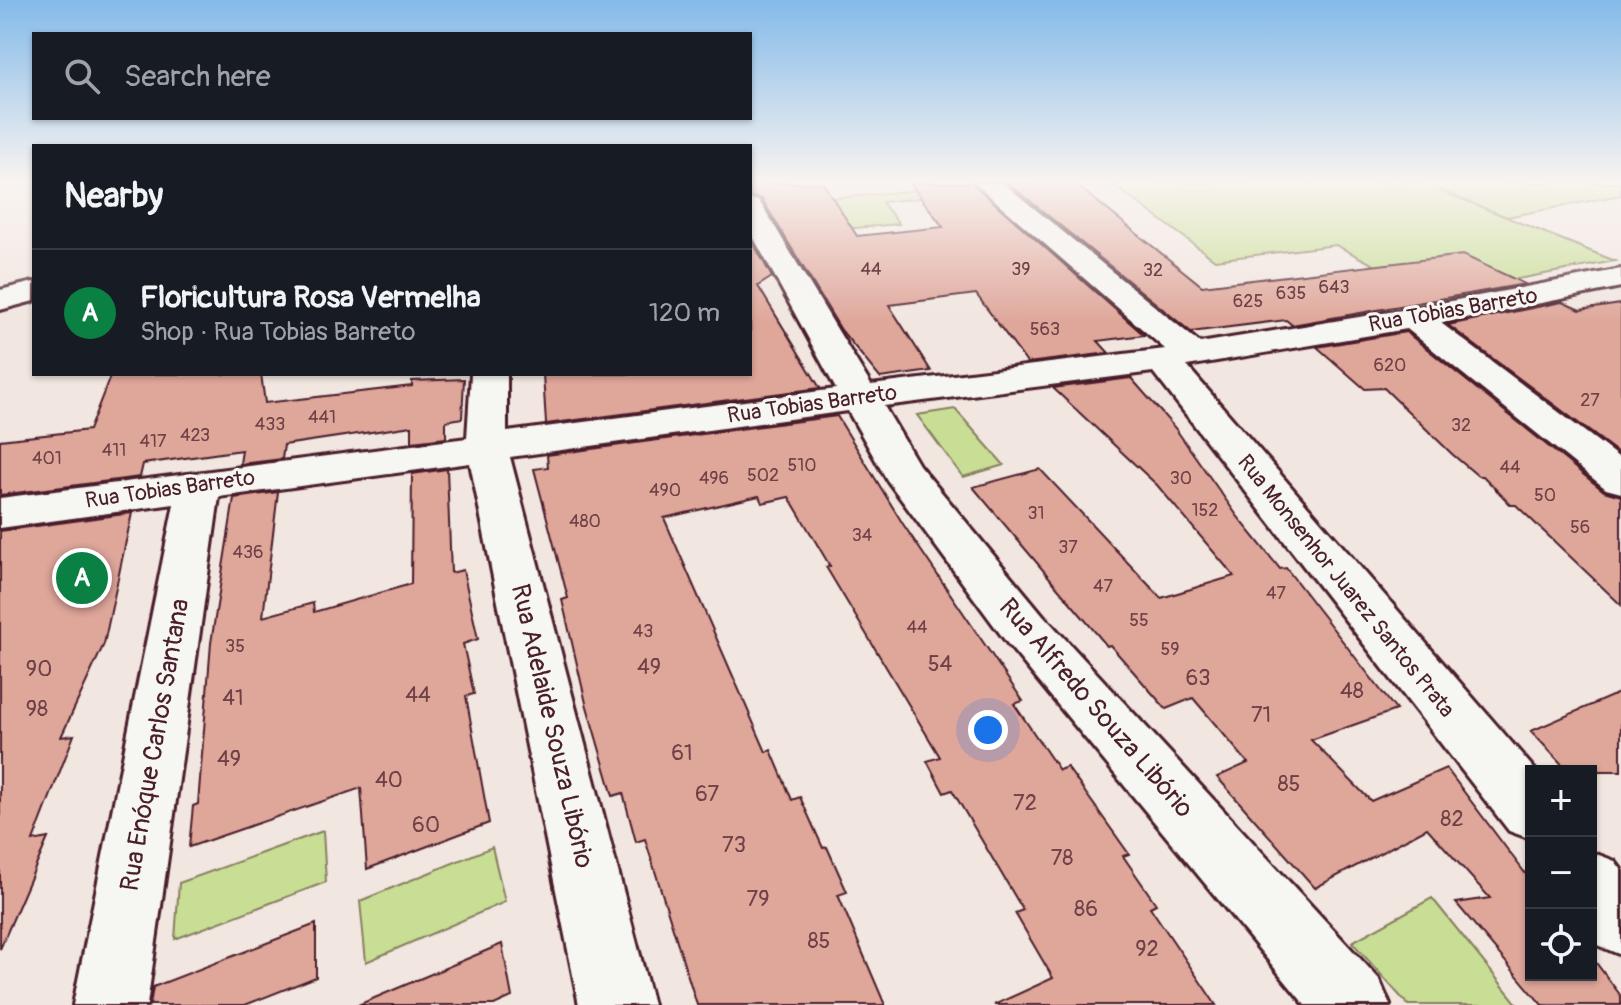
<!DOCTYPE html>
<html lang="en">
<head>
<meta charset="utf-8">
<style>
  body { margin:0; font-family:Pangolin,sans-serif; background:#242831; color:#f1f3f6 }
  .controls { position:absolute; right:24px; bottom:24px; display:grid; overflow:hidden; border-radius:0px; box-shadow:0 2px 6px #0004 }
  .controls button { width:72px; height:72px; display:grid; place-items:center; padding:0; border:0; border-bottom:2px solid #363941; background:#171b24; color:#f1f3f6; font:40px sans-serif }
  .you { position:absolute; left:988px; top:730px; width:28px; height:28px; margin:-20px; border:6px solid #fff; border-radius:50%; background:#1a73e8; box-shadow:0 0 0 12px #1a73e833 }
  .badge { display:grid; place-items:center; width:52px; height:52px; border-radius:50%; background:#0b8043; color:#fff; font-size:26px; font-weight:700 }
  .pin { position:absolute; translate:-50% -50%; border:4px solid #fff; box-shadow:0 2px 8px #0006 }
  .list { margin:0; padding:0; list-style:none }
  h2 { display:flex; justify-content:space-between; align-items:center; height:104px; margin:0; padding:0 32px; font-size:34px }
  h2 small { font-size:26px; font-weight:400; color:#9ea1a6 }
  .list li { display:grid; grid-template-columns:52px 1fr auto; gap:24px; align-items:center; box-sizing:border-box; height:128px; padding:0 32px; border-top:2px solid #363941 }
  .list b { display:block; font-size:30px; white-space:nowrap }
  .list p { margin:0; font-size:26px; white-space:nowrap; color:#9ea1a6 }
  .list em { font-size:26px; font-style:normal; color:#9ea1a6 }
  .icon { flex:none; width:44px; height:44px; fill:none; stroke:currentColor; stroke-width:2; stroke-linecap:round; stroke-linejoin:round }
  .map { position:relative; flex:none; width:1621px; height:1005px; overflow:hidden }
  .search { position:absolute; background:#171b24; box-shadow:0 2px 6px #0004; left:32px; top:32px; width:720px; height:88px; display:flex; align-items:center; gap:20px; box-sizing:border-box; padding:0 28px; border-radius:0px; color:#9ea1a6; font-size:30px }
  .panel { position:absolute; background:#171b24; box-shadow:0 2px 6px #0004; left:32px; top:144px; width:720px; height:232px; border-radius:0px }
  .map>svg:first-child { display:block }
</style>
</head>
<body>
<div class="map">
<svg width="1621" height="1005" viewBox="0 0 1621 1005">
  <rect width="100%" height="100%" fill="#f1e6e0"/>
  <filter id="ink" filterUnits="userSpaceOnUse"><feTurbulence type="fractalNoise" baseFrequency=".0125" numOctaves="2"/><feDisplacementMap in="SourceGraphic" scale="16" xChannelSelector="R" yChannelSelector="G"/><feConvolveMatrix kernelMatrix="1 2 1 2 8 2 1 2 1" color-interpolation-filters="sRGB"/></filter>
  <g filter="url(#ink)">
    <!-- green -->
    <g fill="#c7de94" stroke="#887e60" stroke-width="2">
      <polygon points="1111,183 1621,183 1621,195 1507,217 1439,190 1615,261 1431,295 1336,245 1215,260"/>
      <polygon points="972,185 980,192 882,202 899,224 790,234 772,204"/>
      <polygon points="955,409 1004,465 963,477 917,415"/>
      <polygon points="323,831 326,882 175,939 179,883"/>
      <polygon points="492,847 505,902 366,962 360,901"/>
      <polygon points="1432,898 1518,1005 1408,1005 1352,942"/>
    </g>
    <!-- building -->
    <g fill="#dfa69a" stroke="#4a1f2b" stroke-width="2">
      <polygon points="750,183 823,183 857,236 943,227 910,183 972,183 1144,335 1098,341 1109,353 1027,363 976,294 889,305 931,371 880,378 841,330 762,199 750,196"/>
      <polygon points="1008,183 1074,183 1202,286 1463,255 1525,284 1292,325 1286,320 1191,332"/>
      <polygon points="750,237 772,277 758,286 820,388 546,424 543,374 750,374"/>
      <polygon points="1562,302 1580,310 1621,304 1621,455 1448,325"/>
      <polygon points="1406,332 1604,491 1621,496 1621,605 1516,505 1511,505 1483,476 1478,476 1452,454 1384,388 1365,389 1317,347"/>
      <polygon points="111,374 261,374 265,403 412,386 412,381 464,379 462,418 446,421 446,438 412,442 412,426 284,445 282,459 240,464 242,450 143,464 140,477 0,495 0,440 89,430"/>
      <polygon points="1131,378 1175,428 1238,517 1280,569 1286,568 1396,710 1311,740 1371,801 1446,768 1531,881 1531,975 1591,975 1591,956 1621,996 1621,1005 1542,1005 1456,903 1490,898 1427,828 1315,888 1217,777 1248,763 1193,698 1166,709 1110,645 1107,646 973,487 1040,469 1161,598 1234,576 1157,485 1053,388"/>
      <polygon points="837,416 903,524 1023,701 1014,704 1059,770 1067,767 1129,854 1123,856 1156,904 1150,907 1216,1005 994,1005 1053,978 1015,913 1023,910 952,790 944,793 927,761 940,757 826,567 830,566 789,497 762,503 759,496 664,518 766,752 771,750 792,800 800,797 823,848 827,847 847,892 838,895 885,1005 697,1005 645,839 636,842 623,793 613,796 586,703 562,600 568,598 534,469 548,467 547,455"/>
      <polygon points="447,469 451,573 463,570 478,639 463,644 474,694 466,696 489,823 367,869 361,788 189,847 193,806 198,804 211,643 234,498 278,492 263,617 313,603 314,612 411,584 412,474"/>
      <polygon points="132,513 104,644 61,737 74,735 33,841 48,838 0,949 0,531"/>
      <polygon points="1621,692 1621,771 1568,771 1531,731"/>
      <polygon points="316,924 316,977 245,1005 150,1005 153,987"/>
      <polygon points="502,944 512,997 494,1005 358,1005"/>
    </g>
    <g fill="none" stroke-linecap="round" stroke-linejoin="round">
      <!-- street casing -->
      <g stroke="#4a1f2b" stroke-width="6">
        <g id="street">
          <polygon points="975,183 1003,183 1200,343 1414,308 1621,269 1621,287 1441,323 1621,459 1621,493 1606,489 1407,329 1187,366 1536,771 1531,771 1531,839 1509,831 1153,372 884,406 919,465 1043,615 1379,979 1390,1005 1305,1005 1007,643 887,480 848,411 510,457 653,1005 579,1005 470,463 219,497 147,1005 73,1005 174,504 0,528 0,498 467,438 471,374 507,374 507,432 836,389 750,231 750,199 759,201 763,207 871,385 1165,349"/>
          <polygon points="1591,852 1615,861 1621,869 1621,955 1597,945 1591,938"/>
        </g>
      </g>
      <!-- secondary casing -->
      <g stroke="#4a1f2b" stroke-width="6">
        <polygon id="secondary" points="34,282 34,301 0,310 0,290"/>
      </g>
      <!-- street -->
      <use href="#street" fill="#f6f6f2" fill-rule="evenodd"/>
      <!-- secondary -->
      <use href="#secondary" fill="#f6f6f2" fill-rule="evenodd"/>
    </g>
  </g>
  <!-- sky -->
  <linearGradient id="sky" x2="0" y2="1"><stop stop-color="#84bae9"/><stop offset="0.56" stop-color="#f9f4f1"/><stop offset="1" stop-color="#f9f4f1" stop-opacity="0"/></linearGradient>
  <rect width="1621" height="324" fill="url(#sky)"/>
  <g text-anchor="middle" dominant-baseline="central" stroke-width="6" stroke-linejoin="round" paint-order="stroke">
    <!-- number labels -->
    <g font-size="18" fill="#6f4147">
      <text x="871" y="269">44</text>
      <text x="1021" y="269">39</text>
      <text x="1153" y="270">32</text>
      <text x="1334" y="287">643</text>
      <text x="1291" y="293">635</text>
      <text x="1248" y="301">625</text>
      <text x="1045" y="329">563</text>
      <text x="1390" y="365">620</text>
      <text x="1590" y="400">27</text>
      <text x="322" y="417">441</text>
      <text x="270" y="424">433</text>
      <text x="1461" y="425">32</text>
      <text x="195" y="435">423</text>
      <text x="153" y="441">417</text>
      <text x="114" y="450">411</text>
      <text x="47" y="458">401</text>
      <text x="802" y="465">510</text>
      <text x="1510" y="467">44</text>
      <text x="763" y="475">502</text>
      <text x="714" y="478">496</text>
      <text x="1181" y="478">30</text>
      <text x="665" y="490">490</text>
      <text x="1545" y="495">50</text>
      <text x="1205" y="510">152</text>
      <text x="1036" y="513">31</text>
      <text x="585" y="521">480</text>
      <text x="1580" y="527">56</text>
      <text x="862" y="535">34</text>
      <text x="1068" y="547">37</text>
      <text x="248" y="552">436</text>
      <text x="1103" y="586">47</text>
      <text x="1276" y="593">47</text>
      <text x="1139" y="620">55</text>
      <text x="917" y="627">44</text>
      <text x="643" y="631">43</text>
      <text x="235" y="646">35</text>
      <text x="1170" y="649">59</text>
    </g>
    <!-- street labels -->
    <g font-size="22" fill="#4a1f2b" stroke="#f6f6f2">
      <text transform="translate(1453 310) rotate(-10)">Rua Tobias Barreto</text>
      <text transform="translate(812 404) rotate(-8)">Rua Tobias Barreto</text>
      <text transform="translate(170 489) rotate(-8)">Rua Tobias Barreto</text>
      <text transform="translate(1346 586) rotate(51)">Rua Monsenhor Juarez Santos Prata</text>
    </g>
    <!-- near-number labels -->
    <g font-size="22" fill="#6f4147">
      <text x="940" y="664">54</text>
      <text x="649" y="667">49</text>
      <text x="39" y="669">90</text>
      <text x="1198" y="678">63</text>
      <text x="1352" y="691">48</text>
      <text x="418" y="695">44</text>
      <text x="233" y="698">41</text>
      <text x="37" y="709">98</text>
      <text x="1261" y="715">71</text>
      <text x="682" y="753">61</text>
      <text x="229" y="759">49</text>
      <text x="389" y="780">40</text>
      <text x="1289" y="784">85</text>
      <text x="707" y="794">67</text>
      <text x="1025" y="803">72</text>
      <text x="1452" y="819">82</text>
      <text x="426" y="825">60</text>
      <text x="734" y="845">73</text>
      <text x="1062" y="858">78</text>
      <text x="758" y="899">79</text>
      <text x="1086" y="909">86</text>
      <text x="819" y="941">85</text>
      <text x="1147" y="949">92</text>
    </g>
    <!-- near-street labels -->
    <g font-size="26" fill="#4a1f2b" stroke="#f6f6f2">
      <text transform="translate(1096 708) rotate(49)">Rua Alfredo Souza Libório</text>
      <text transform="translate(552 726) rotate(77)">Rua Adelaide Souza Libório</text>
      <text transform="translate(155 745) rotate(-80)">Rua Enóque Carlos Santana</text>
    </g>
  </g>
</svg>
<div class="controls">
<button>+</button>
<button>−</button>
<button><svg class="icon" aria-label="locate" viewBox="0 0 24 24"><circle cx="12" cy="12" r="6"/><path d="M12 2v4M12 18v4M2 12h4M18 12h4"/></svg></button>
</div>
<div class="you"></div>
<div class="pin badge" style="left:82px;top:578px">A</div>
<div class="search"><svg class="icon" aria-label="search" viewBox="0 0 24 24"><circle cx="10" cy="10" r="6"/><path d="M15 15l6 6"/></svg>Search here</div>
<section class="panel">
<h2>Nearby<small></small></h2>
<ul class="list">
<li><span class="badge">A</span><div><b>Floricultura Rosa Vermelha</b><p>Shop · Rua Tobias Barreto</p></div><em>120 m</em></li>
</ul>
</section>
</div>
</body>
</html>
